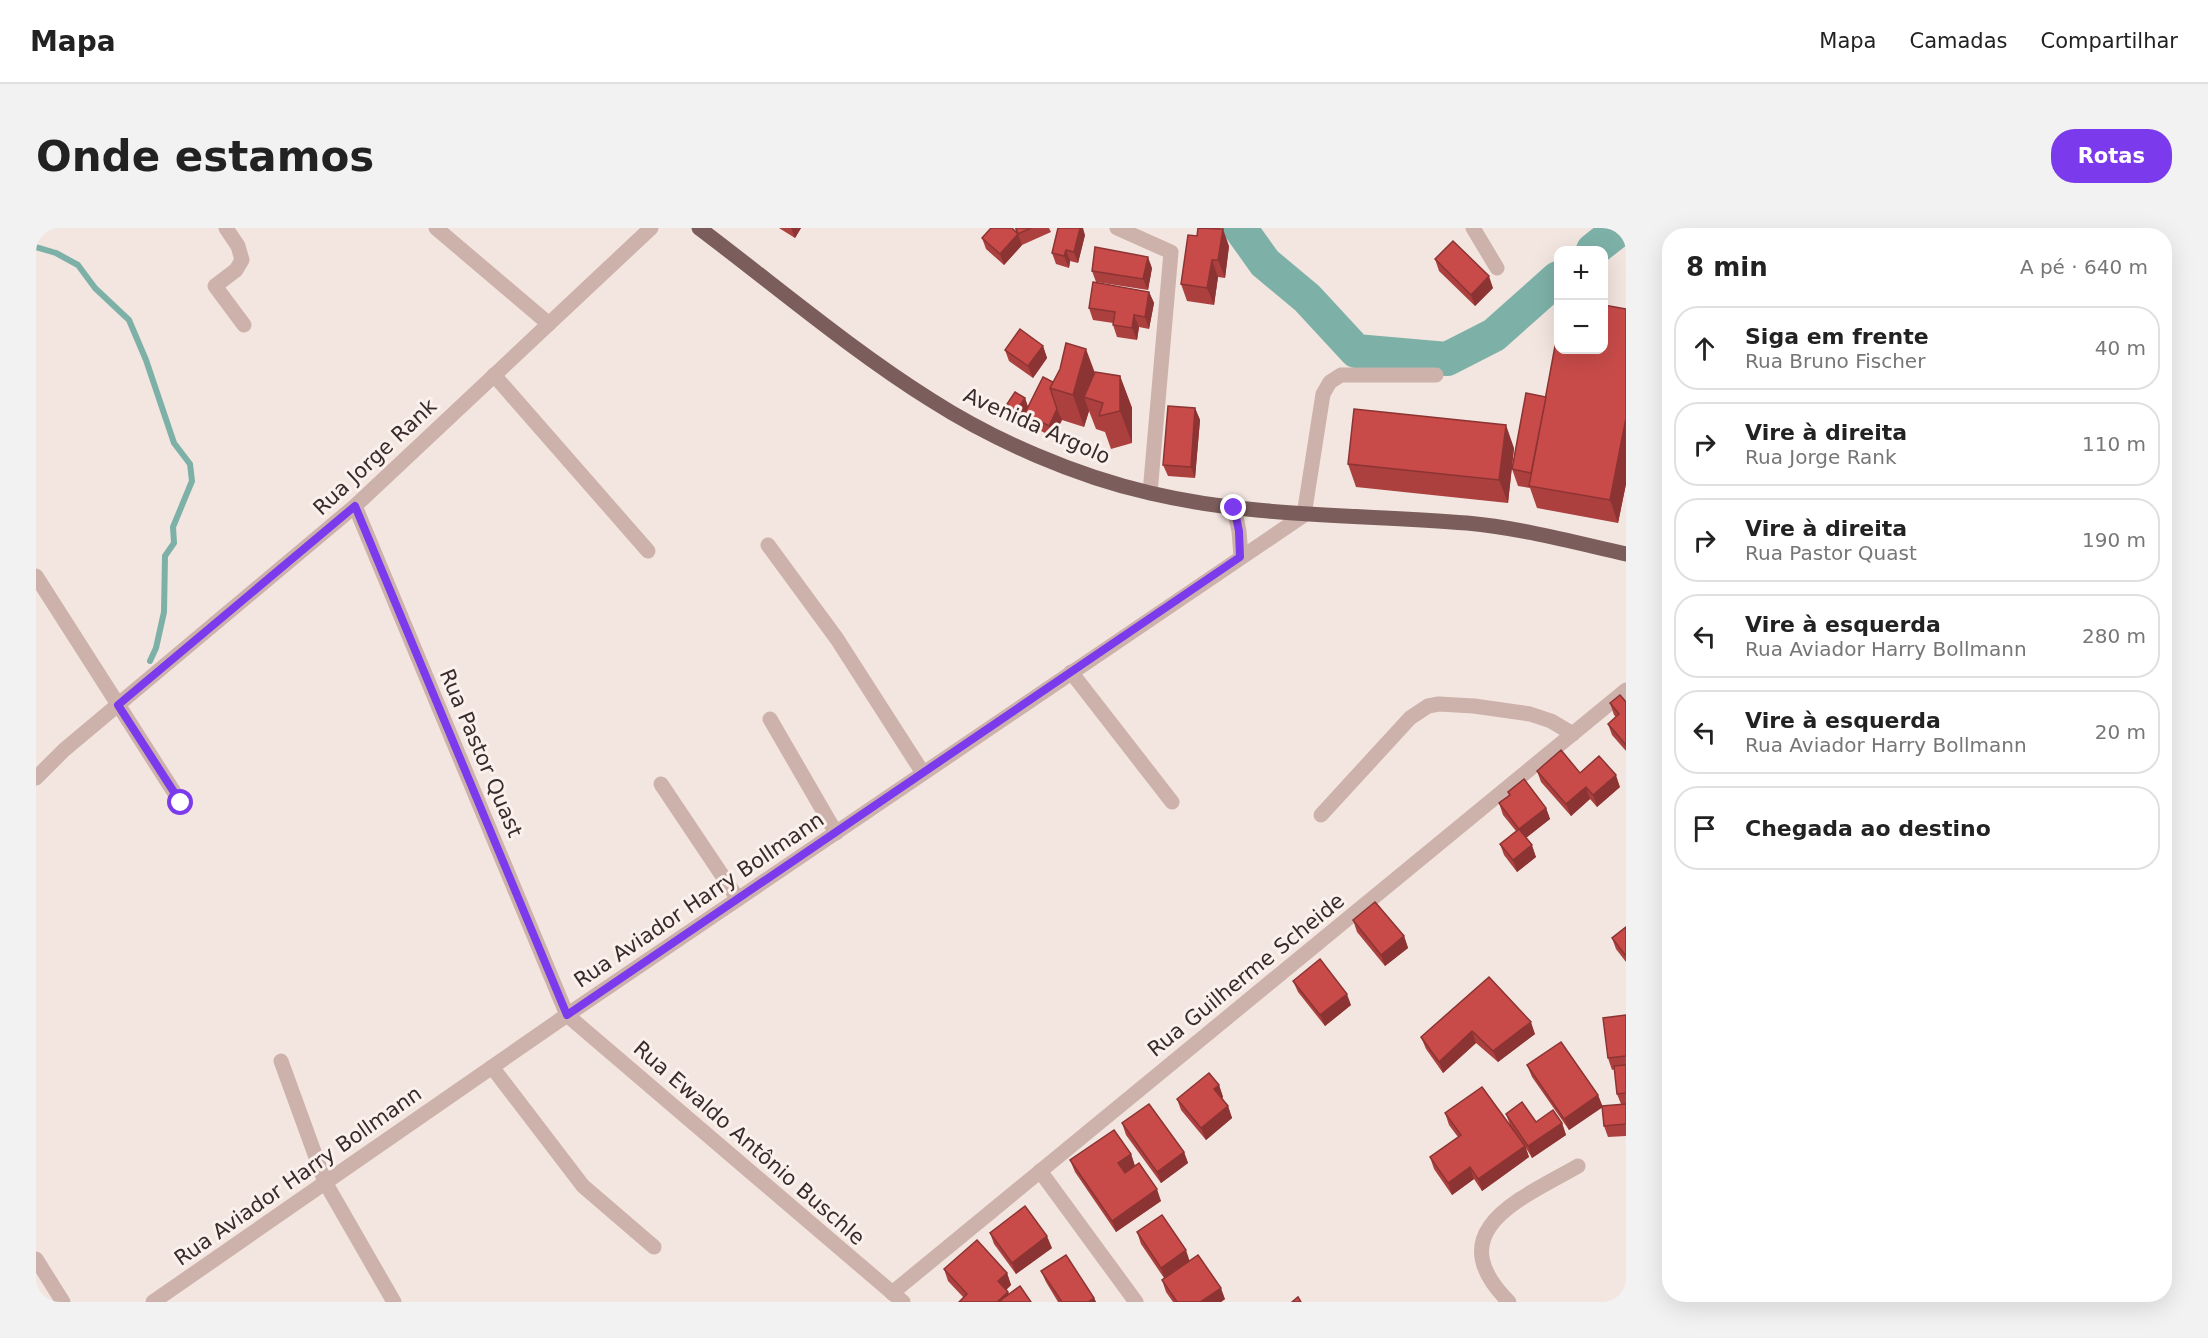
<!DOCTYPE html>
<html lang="pt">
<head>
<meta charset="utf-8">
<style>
  body { margin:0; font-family:"DejaVu Sans",sans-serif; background:#f2f2f2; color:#222 }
  .controls { position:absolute; right:18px; top:18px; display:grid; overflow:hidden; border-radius:12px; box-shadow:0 6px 24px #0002 }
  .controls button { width:54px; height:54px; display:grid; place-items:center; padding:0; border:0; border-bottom:2px solid #e0e0e0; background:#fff; color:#222; font:30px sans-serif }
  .stop { position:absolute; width:18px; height:18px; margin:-14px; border:4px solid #7c3aed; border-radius:50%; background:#fff }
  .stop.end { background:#7c3aed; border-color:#fff; box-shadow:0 2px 6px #0008 }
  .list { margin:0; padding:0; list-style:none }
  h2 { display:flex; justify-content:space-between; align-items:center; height:78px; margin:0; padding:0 24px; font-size:26px }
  h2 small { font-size:20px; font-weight:400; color:#767676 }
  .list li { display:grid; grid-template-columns:39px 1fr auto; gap:18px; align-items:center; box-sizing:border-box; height:84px; margin:0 12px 12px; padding:0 12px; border:2px solid #e0e0e0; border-radius:24px }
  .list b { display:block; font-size:22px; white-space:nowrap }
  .list p { margin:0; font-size:20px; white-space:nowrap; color:#767676 }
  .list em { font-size:20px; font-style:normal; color:#767676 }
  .icon { flex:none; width:33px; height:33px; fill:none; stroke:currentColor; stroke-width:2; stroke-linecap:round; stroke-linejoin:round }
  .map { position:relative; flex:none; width:1590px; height:1074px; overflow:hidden; border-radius:24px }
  header { display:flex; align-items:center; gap:36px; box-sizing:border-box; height:84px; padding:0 30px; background:#fff; border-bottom:2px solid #e0e0e0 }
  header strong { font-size:28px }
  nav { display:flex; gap:33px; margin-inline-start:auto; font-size:21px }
  .intro { display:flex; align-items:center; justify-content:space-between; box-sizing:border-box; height:144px; padding:0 36px }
  h1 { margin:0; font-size:42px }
  .button { padding:15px 27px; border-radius:24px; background:#7c3aed; color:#fff; font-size:21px; font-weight:700 }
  main { display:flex; gap:36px; padding:0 36px }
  aside { flex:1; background:#fff; border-radius:24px; box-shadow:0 6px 24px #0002 }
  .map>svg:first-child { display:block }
</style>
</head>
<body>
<header>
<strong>Mapa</strong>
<nav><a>Mapa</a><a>Camadas</a><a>Compartilhar</a></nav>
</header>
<div class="intro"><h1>Onde estamos</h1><a class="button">Rotas</a></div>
<main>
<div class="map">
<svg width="1590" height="1074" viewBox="0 0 1590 1074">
  <rect width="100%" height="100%" fill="#f3e5df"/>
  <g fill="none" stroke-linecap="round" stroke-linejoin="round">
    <!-- stream -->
    <polyline stroke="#7db1a8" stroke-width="6" points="0,19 20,25 42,37 59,60 93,92 110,132 138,215 154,236 156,253 137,299 138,315 129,328 128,384 120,420 114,433"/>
    <!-- river -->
    <g stroke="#7db1a8" stroke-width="34">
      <polyline points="1204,0 1229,35 1271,70 1320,123 1411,131 1458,107 1522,50"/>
      <polyline points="1557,22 1585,0"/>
    </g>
    <!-- minor -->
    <g stroke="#ccb2aa" stroke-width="15">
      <polyline points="190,0 202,18 206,32 200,42 179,58 208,97"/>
      <polyline points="400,0 513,96"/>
      <polyline points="1081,0 1135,24 1114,265"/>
      <polyline points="1437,0 1461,40"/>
      <polyline points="458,147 612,323"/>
      <polyline points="319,278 531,787 867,1074"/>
      <polyline points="1198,280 1203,303 1205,329"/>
      <polyline points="732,317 801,411 887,545"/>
      <polyline points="0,348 145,575"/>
      <polyline points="1035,444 1136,574"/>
      <polyline points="734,491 800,605"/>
      <polyline points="0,550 28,522 319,278 615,0"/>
      <polyline points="625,556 702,671"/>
      <polyline points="1285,587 1374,490 1392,478 1403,476 1438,478 1494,486 1515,493 1537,506"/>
      <polyline points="245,833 289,954 358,1074"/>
      <polyline points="456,839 547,958 618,1019"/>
      <polyline points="1004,943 1100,1074"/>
      <polyline points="0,1031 27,1074"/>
      <polyline points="856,1065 1590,462"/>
      <polyline points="117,1074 531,787 1268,287 1287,166 1294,154 1305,147 1400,147"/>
      <path d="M1473,1074C1401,1002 1487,970 1542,938"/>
    </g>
    <!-- major -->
    <path stroke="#7b5e5b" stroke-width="15" d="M663,0C740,58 814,121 895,172C959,213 1040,248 1114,265C1220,290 1324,286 1431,295C1485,300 1537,314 1590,326"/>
  </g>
  <!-- wall -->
  <g fill="#ac403f">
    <polygon points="743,0 765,0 759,10"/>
    <polygon points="979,0 1013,0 1015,4 986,17 968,37 950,21 946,10 980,4"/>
    <polygon points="1049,7 1042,35 1034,33 1033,40 1020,36 1016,25"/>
    <polygon points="1193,18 1189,50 1182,49 1178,77 1151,73 1145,56"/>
    <polygon points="1399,31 1457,60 1439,78 1403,43"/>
    <polygon points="1116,40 1112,62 1060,54 1056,43"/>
    <polygon points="1113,64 1118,75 1113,101 1103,99 1101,112 1081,109 1077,97 1077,95 1057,92 1053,80"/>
    <polygon points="1590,81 1590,256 1582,295 1501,280 1494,260 1482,258 1476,241"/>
    <polygon points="1007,118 1011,130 997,150 973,133 969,122"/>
    <polygon points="1059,145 1084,148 1096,180 1096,215 1075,221 1069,204 1060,201 1053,183 1048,199 1026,192 1017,209 993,197 989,187 984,195 975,188 971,176 989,170 992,179 1017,154"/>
    <polygon points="1159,180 1164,192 1159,250 1132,248 1127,237"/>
    <polygon points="1478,220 1472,275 1320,259 1312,236"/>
    <polygon points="1590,474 1590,523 1576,507 1572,496 1580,489 1578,487 1574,475"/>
    <polygon points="1501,543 1544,545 1584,559 1561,579 1554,571 1535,588 1505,554"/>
    <polygon points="1472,564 1510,580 1514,591 1490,610 1500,629 1481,644 1468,627 1464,616 1480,603 1467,587 1463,575 1473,567"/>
    <polygon points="1317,692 1368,708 1372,720 1349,738 1321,704"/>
    <polygon points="1590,699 1590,734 1580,721 1576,710"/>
    <polygon points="1453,749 1499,806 1462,834 1440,815 1407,845 1390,821 1385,809"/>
    <polygon points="1257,753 1315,777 1289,798 1262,764"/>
    <polygon points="1590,787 1590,908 1572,909 1568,898 1566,879 1533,902 1496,849 1491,837 1562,867 1566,879 1585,876 1581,866 1579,841 1576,842 1572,830"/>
    <polygon points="1183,857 1187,869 1186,870 1192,878 1196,890 1170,912 1145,882 1141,871"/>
    <polygon points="1409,885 1474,897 1470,886 1500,894 1526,895 1530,907 1496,930 1490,920 1493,929 1446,963 1438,951 1416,967 1398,941 1394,929 1422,909 1413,897"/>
    <polygon points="1086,895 1148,924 1152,935 1125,955 1090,907"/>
    <polygon points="1095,926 1099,938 1125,973 1080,1004 1039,944 1034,932"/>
    <polygon points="1101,1004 1154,1033 1189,1071 1185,1074 1137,1074 1130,1064 1126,1052 1128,1050 1105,1016"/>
    <polygon points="954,1005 1016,1020 980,1046 958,1016"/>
    <polygon points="908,1041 971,1045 975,1057 970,1062 973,1066 995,1074 923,1074 928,1070 912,1053"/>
    <polygon points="1005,1043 1058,1070 1060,1074 1022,1074 1010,1054"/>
  </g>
  <!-- shaded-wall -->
  <g fill="#8c3433">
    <polygon points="755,0 765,0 759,10"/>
    <polygon points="1044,0 1047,0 1049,7 1042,35 1038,24"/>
    <polygon points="1187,1 1193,18 1189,50 1182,32"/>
    <polygon points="982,6 986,17 968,37 964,26"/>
    <polygon points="1030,22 1034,33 1033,40 1028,28"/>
    <polygon points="1112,29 1116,40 1112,62 1107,51"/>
    <polygon points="1176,32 1182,49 1178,77 1171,60"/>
    <polygon points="1453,48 1457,60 1439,78 1435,67"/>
    <polygon points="1113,64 1118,75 1113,101 1109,89"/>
    <polygon points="1098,87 1103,99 1101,112 1096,100"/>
    <polygon points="1007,118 1011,130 997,150 992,138"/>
    <polygon points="1050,121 1062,153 1048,169 1053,183 1048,199 1037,167"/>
    <polygon points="1084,148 1096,180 1096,215 1084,183"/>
    <polygon points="989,170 993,182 989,185 989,187 984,195 980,183"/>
    <polygon points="1159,180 1164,192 1159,250 1155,239"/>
    <polygon points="1021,181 1026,192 1017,209 1013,198"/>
    <polygon points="1590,190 1590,256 1582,295 1574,272"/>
    <polygon points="1470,197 1478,220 1472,275 1463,252"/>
    <polygon points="1580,547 1584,559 1561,579 1557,567"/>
    <polygon points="1550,559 1554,571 1535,588 1530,576"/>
    <polygon points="1510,580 1514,591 1487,612 1483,601"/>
    <polygon points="1496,617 1500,629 1481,644 1477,632"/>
    <polygon points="1368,708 1372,720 1349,738 1345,727"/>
    <polygon points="1311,766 1315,777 1289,798 1284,787"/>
    <polygon points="1495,794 1499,806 1462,834 1457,823"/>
    <polygon points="1436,803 1440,815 1407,845 1403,834"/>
    <polygon points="1183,857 1187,869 1183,873 1178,861"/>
    <polygon points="1562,867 1567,879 1533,902 1528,891"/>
    <polygon points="1192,878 1196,890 1170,912 1165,900"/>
    <polygon points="1526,895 1530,907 1496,930 1492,918"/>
    <polygon points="1489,918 1493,929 1446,963 1442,951"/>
    <polygon points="1148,924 1152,935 1125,955 1121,944"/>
    <polygon points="1095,926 1099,938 1087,947 1082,935"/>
    <polygon points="1434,939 1438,951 1416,967 1412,955"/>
    <polygon points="1121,961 1125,973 1080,1004 1076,993"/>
    <polygon points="1011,1008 1016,1020 980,1046 976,1035"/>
    <polygon points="1150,1022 1154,1034 1129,1051 1125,1040"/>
    <polygon points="971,1045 975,1057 967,1065 962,1053"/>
    <polygon points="1185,1060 1189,1071 1185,1074 1164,1074"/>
    <polygon points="972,1064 976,1074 965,1072 965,1074 961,1074"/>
    <polygon points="1058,1070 1060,1074 1052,1074"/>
  </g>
  <!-- building -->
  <g fill="#c84b49" stroke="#8c3433" stroke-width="1.5">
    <polygon points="955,0 976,0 982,6 964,26 946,10"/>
    <polygon points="980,0 995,0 982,6"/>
    <polygon points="1022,0 1044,0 1038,24 1030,22 1028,28 1016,25"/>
    <polygon points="1162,0 1187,1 1182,32 1176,32 1171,60 1145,56 1152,7 1161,8"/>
    <polygon points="1417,13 1453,48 1435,67 1399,31"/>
    <polygon points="1059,19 1112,29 1107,51 1056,43"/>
    <polygon points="1057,54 1113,64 1109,89 1098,87 1096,100 1077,97 1079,84 1053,80"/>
    <polygon points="1568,77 1590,81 1590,190 1574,272 1493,258 1522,102 1522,122 1568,122"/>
    <polygon points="984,101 1007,118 992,138 969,122"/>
    <polygon points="1030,115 1050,121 1037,167 1014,160 1024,141"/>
    <polygon points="1059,144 1084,148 1084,183 1063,188 1067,175 1048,169"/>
    <polygon points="1007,149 1017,154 1014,160 1021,181 1013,198 989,185"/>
    <polygon points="979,164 989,170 980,183 971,176"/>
    <polygon points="1490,165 1510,169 1495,245 1476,241"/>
    <polygon points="1132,178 1159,180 1155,239 1127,237"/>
    <polygon points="1318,181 1470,197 1463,252 1312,236"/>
    <polygon points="1584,467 1590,474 1590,517 1572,496 1583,486 1574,475"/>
    <polygon points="1525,522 1544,545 1563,528 1580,547 1557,567 1550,559 1530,576 1501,543"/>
    <polygon points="1488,551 1510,580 1483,601 1496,617 1477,632 1464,616 1483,601 1463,575 1474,567 1472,564"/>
    <polygon points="1339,674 1368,708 1345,727 1317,692"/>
    <polygon points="1590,699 1590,728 1576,710"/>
    <polygon points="1284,731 1311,766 1284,787 1257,753"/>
    <polygon points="1453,749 1495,794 1457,823 1436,803 1403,834 1385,809"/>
    <polygon points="1590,787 1590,828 1572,830 1567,790"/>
    <polygon points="1525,814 1562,867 1528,891 1491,837"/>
    <polygon points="1590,837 1590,865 1581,866 1578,838"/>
    <polygon points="1173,845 1183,857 1178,861 1192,878 1165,900 1141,871"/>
    <polygon points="1446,859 1489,918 1442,951 1434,939 1412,955 1394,929 1425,907 1409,885"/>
    <polygon points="1486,874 1500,894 1517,882 1526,895 1492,918 1470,886"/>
    <polygon points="1113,876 1148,924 1121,944 1086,895"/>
    <polygon points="1590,876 1590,896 1568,898 1566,878"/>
    <polygon points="1078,902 1095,926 1082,935 1089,945 1103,935 1121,961 1076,993 1034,932"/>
    <polygon points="989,978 1011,1008 976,1035 954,1005"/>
    <polygon points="1126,987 1150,1022 1125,1040 1101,1004"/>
    <polygon points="941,1012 971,1045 962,1053 972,1064 961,1074 923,1074 931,1066 908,1041"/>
    <polygon points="1030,1027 1058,1070 1052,1074 1026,1074 1005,1043"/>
    <polygon points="1162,1027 1185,1060 1164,1074 1141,1074 1126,1052"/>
    <polygon points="984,1058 995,1074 966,1074 965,1072"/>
    <polygon points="1262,1069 1265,1074 1256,1074"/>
  </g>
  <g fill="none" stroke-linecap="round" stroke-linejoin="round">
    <!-- route -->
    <polyline stroke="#7c3aed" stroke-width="8" points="145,575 82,477 319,278 531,787 1204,329 1203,303 1198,280"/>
  </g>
  <g text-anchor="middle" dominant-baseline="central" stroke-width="6" stroke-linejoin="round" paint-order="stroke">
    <!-- street labels -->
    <g font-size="21" fill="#392b2a" stroke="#faf0ec">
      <text transform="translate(1001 198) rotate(24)">Avenida Argolo</text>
      <text transform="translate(339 229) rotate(-43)">Rua Jorge Rank</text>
      <text transform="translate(445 525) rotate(67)">Rua Pastor Quast</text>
      <text transform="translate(663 672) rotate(-34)">Rua Aviador Harry Bollmann</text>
      <text transform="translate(1210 747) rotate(-39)">Rua Guilherme Scheide</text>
      <text transform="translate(713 915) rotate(41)">Rua Ewaldo Antônio Buschle</text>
      <text transform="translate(262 948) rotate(-35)">Rua Aviador Harry Bollmann</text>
    </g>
  </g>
</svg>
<div class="controls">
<button>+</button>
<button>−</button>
</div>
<div class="stop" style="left:145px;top:575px"></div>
<div class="stop end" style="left:1198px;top:280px"></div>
</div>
<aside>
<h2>8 min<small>A pé · 640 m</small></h2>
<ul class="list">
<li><svg class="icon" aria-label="ahead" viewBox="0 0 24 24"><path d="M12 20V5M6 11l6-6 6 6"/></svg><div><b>Siga em frente</b><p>Rua Bruno Fischer</p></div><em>40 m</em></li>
<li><svg class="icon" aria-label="right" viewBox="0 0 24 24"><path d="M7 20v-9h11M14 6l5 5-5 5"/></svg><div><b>Vire à direita</b><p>Rua Jorge Rank</p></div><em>110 m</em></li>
<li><svg class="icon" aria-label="right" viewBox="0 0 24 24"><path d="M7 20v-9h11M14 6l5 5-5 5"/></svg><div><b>Vire à direita</b><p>Rua Pastor Quast</p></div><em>190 m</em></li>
<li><svg class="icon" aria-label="left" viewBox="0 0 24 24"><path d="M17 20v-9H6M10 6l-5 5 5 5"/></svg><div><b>Vire à esquerda</b><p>Rua Aviador Harry Bollmann</p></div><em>280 m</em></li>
<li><svg class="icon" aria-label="left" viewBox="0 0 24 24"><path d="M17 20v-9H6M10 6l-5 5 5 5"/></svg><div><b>Vire à esquerda</b><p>Rua Aviador Harry Bollmann</p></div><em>20 m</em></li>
<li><svg class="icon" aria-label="arrive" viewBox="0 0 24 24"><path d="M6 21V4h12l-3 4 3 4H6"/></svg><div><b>Chegada ao destino</b></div></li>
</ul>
</aside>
</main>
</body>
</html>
